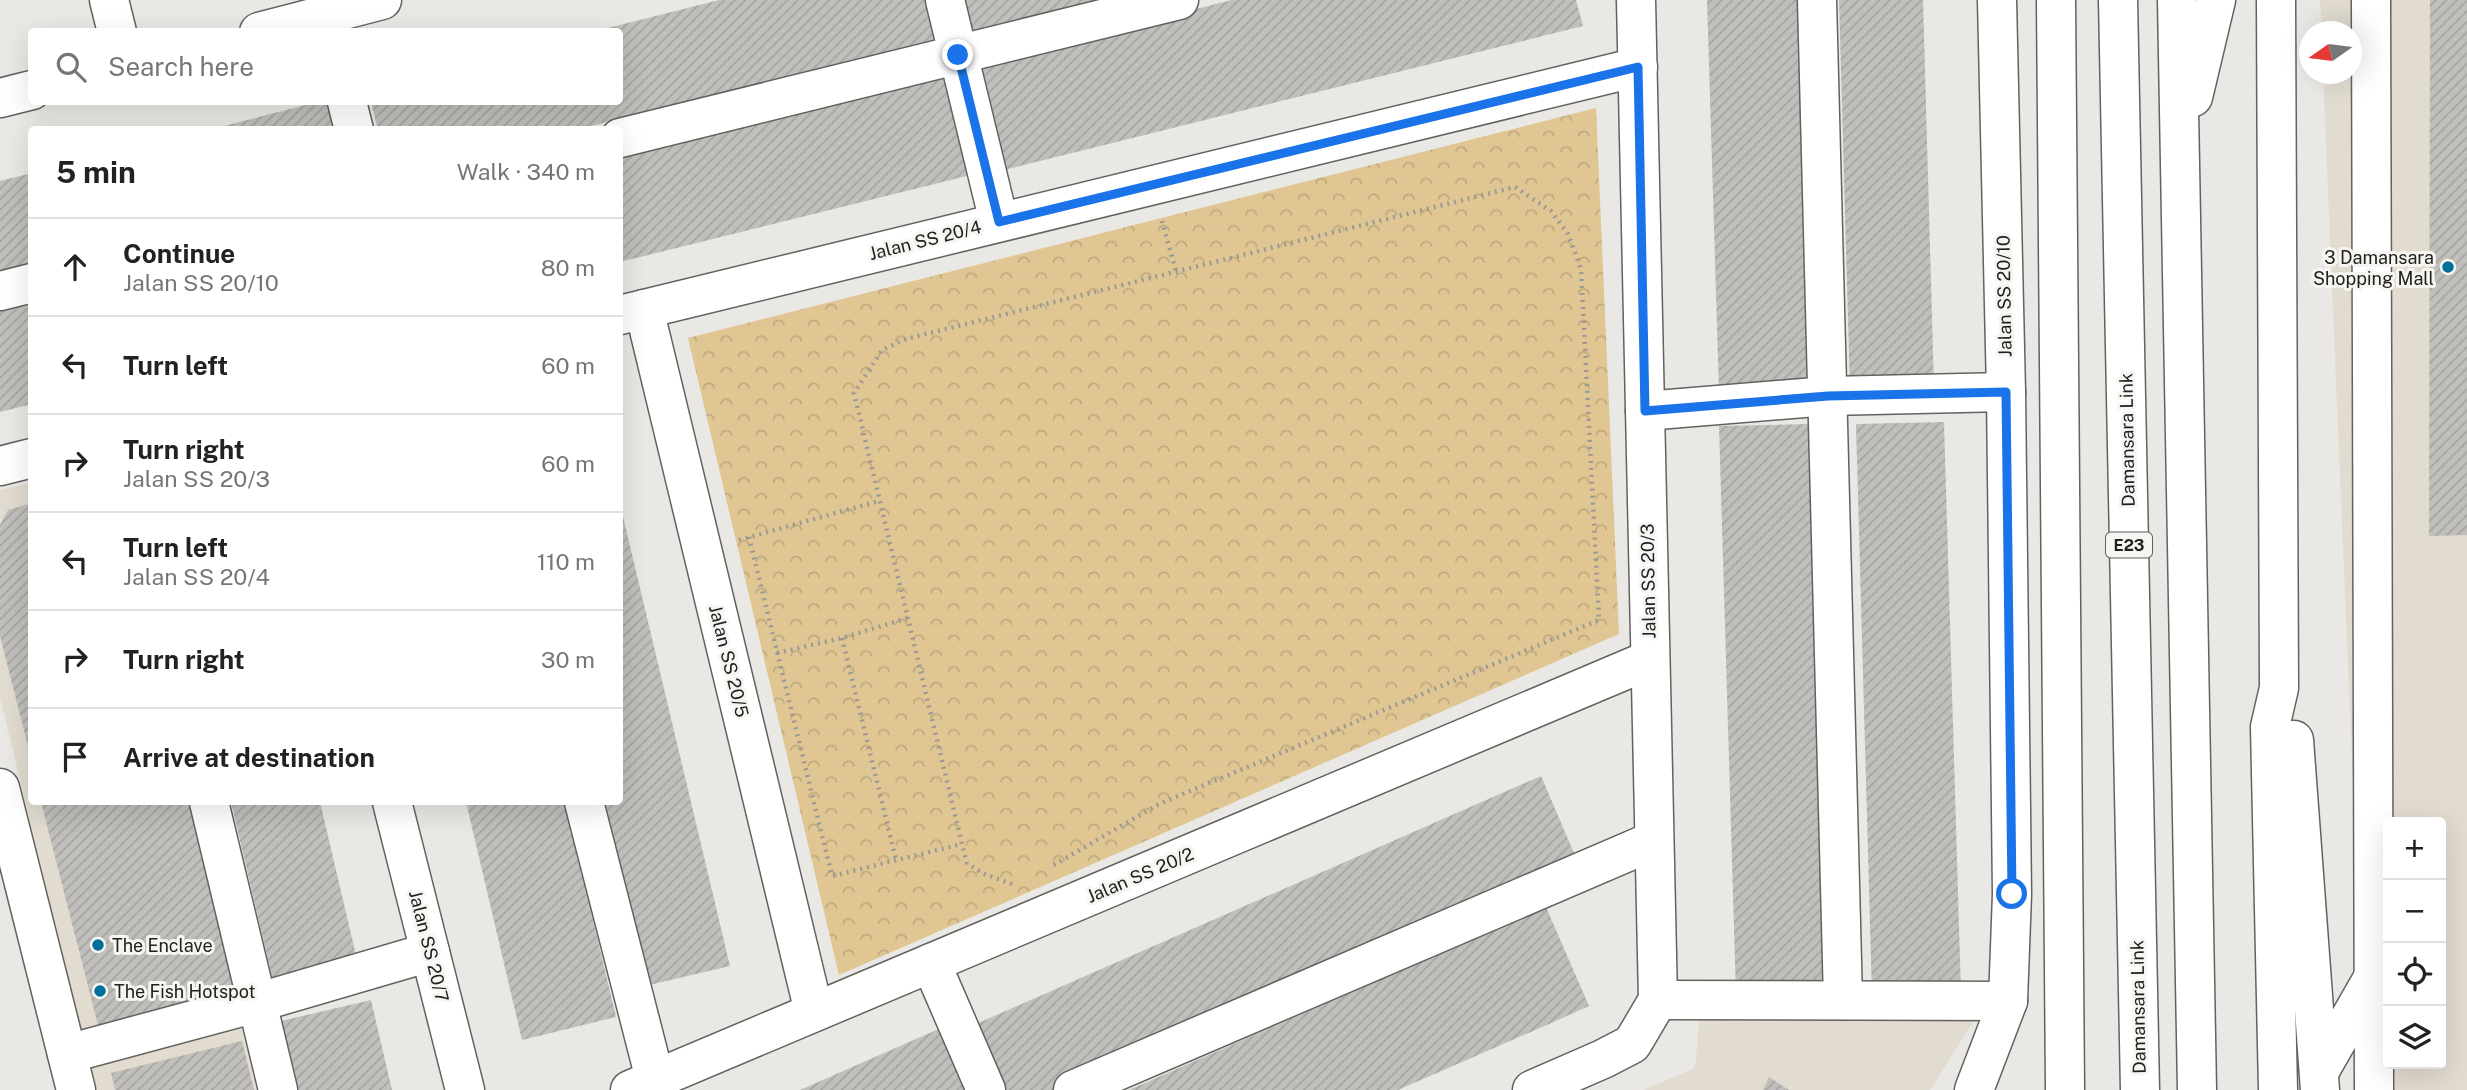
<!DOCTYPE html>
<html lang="en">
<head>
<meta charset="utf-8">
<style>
  body { margin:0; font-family:"Public Sans",sans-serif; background:#f2f2f2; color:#222 }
  .controls { position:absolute; right:21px; bottom:21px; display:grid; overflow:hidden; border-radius:7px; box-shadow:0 7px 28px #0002 }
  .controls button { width:63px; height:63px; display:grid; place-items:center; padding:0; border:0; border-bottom:2px solid #e0e0e0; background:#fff; color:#222; font:35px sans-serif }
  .compass { position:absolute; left:2299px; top:21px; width:63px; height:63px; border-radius:50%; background:#fff; box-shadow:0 7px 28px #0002; rotate:256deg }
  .stop { position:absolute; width:21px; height:21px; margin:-16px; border:5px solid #1a73e8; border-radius:50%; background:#fff }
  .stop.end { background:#1a73e8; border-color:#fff; box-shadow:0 2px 7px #0008 }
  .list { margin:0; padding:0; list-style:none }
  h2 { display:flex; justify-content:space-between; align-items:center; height:91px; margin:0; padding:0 28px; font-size:30px }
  h2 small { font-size:23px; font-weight:400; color:#767676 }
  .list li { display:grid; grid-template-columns:46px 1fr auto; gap:21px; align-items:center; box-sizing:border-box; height:98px; padding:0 28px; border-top:2px solid #e0e0e0 }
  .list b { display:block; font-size:26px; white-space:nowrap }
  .list p { margin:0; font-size:23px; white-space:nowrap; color:#767676 }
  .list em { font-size:23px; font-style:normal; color:#767676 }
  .icon { flex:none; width:38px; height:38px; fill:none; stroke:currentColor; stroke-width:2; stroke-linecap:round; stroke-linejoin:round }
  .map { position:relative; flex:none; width:2467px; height:1090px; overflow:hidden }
  .search { position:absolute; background:#fff; box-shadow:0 7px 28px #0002; left:28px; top:28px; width:595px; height:77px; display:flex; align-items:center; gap:18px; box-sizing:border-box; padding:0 24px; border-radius:7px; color:#767676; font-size:26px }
  .panel { position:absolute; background:#fff; box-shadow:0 7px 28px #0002; left:28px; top:126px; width:595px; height:679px; border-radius:7px }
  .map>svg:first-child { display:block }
</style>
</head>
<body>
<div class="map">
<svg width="2467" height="1090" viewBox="0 0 2467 1090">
  <defs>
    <pattern id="park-crowns" width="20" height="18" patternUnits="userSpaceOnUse" patternTransform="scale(1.75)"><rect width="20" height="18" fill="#dfc693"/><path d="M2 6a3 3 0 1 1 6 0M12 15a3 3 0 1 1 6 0" fill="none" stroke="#bfaa7e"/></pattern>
    <pattern id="building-hatch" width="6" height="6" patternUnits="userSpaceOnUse" patternTransform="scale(1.75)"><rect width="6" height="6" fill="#c1bfbb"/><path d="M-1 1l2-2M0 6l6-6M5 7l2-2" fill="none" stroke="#a6a4a0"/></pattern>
  </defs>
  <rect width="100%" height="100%" fill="#eae8e4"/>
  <!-- built -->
  <g fill="#e1dbd0" fill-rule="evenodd">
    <path d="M2320,0H2467V1090H2366L2323,74H2352V32L2322,31ZM2388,822H2441V1064H2388Z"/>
    <polygon points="31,483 32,802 189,802 256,1090 95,1090 0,697 0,490"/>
    <polygon points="1982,1008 1930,1090 1644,1090 1695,1068 1700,1013"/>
  </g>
  <!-- park -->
  <polygon fill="url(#park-crowns)" points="1596,108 1619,634 839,975 688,338"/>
  <!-- building -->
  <g fill="url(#building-hatch)">
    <polygon points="719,0 927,0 937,39 575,130 378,130 371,102 620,102 620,32 596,31"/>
    <polygon points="964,0 1127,0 974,39"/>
    <polygon points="1232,0 1576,0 1583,26 1004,170 977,64"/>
    <polygon points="1707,0 1798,0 1810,388 1719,391"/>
    <polygon points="1839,0 1923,0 1934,388 1850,390"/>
    <polygon points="2430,0 2467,0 2467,535 2429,536"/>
    <polygon points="945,71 971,175 620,262 620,153"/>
    <polygon points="317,102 338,102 345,130 209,130"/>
    <polygon points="32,173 32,266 0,274 0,181"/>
    <polygon points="32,298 32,404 0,412 0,306"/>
    <polygon points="1944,422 1961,993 1872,996 1856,424"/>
    <polygon points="1809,424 1826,992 1736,995 1719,426"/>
    <polygon points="32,503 32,758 31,758 0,636 0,525 8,510"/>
    <polygon points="620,504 730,966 645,986 602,802 620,802"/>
    <polygon points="1541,776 1577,860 1054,1090 1005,1090 976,1024"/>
    <polygon points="41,802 189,802 238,998 100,1033"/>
    <polygon points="231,802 320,802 359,968 275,989"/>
    <polygon points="466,802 565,802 616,1017 522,1040"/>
    <polygon points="1546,907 1589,1006 1549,1024 1398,1090 1129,1090"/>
    <polygon points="371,1000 392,1090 298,1090 281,1021"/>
    <polygon points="941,1028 968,1090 800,1090"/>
    <polygon points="242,1041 254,1090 115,1090 111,1073"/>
    <polygon points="1769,1077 1789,1090 1763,1090"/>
  </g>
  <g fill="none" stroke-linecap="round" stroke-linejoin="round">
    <!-- minor casing -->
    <g stroke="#64625f" stroke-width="41">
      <g id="minor">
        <polyline points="109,0 117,32"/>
        <polyline points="945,0 999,222"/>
        <polyline points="1817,0 1843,1000"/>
        <polyline points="2371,0 2374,1090"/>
        <polyline points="259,32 382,0"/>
        <polyline points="0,98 32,90"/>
        <polyline points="347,102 354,130"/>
        <polyline points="620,138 1179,0"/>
        <polyline points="0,291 32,283"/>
        <polyline points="644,309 814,1012"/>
        <polyline points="620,315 1638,67"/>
        <polyline points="1645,411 1828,396 2006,392"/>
        <polyline points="0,466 32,458"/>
        <polyline points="0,788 76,1090"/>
        <polyline points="209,802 278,1090"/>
        <polyline points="392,802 465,1090"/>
        <polyline points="584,802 655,1079"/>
        <polyline points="931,963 986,1090"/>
        <polyline points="1658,1000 2008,1001"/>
        <polyline points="67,1054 256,1003 430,952"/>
        <polyline points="2319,1072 2373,978"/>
        <polyline points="630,1090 1649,660"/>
        <polyline points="1073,1090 1653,841"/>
        <polyline points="1532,1090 1603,1059 1632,1044 1658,1000 1636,0"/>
        <polyline points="1974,1090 2008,1001 2012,894 2006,392 1997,0"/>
      </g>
    </g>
    <!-- highway casing -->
    <g stroke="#64625f" stroke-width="41">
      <g id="highway">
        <polyline points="2056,0 2065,1090"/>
        <polyline points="2118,0 2140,1090"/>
        <polyline points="2177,0 2197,1090"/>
        <polyline points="2276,0 2279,688 2270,727 2278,1090"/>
        <polyline points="2193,97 2216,0"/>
        <polyline points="2294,740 2320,1090"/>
      </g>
    </g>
    <!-- path -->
    <g stroke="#9a9996" stroke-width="4.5" stroke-dasharray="2 5" stroke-linecap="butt">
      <polyline points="1162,221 1176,271"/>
      <polyline points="749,537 832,876 962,844"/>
      <polyline points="739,540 879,501"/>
      <polyline points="842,638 896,860"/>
      <polyline points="777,653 842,638 908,618"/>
      <polyline points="1012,884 982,873 967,863 962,844 854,393 882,350 906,339 1515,187 1551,211 1568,234 1581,269 1599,620 1159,804 1052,866"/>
    </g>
    <!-- minor -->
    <use href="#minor" stroke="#fff" stroke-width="38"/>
    <!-- highway -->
    <use href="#highway" stroke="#fff" stroke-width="38"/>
  </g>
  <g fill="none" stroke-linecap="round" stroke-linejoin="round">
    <!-- route -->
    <polyline stroke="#1a73e8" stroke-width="9" points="958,55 999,222 1638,67 1645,411 1828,396 2006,392 2012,894"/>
  </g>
  <!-- markers -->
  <g fill="#00709b" stroke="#f7f5f1" stroke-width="2.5">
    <circle cx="2448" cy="267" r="7"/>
    <circle cx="98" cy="945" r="7"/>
    <circle cx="100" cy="991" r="7"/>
  </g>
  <g text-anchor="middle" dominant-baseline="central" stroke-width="6" stroke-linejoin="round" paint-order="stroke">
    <!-- shield labels -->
    <rect fill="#f7f5f1" stroke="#61615e" stroke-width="2" x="2106" y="532.5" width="46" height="25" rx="5"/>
    <g font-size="16" font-weight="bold" fill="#21211f">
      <text x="2129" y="545">E23</text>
    </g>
    <!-- street labels -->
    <g font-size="18" fill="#21211f" stroke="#f7f5f1">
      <text transform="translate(925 240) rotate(-14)">Jalan SS 20/4</text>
      <text transform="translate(2004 296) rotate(-91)">Jalan SS 20/10</text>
      <text transform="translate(2127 440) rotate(-91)">Damansara Link</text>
      <text transform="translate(1648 581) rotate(-91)">Jalan SS 20/3</text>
      <text transform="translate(729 661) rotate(76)">Jalan SS 20/5</text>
      <text transform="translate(1140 875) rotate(-23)">Jalan SS 20/2</text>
      <text transform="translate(429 946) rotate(76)">Jalan SS 20/7</text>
      <text transform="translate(2138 1007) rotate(-91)">Damansara Link</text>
    </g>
    <!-- poi labels -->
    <g font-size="18" fill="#21211f" stroke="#f7f5f1" text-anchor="start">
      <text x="2434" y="257" text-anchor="end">3 Damansara<tspan x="2434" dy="21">Shopping Mall</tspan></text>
      <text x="112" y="945">The Enclave</text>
      <text x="114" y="991">The Fish Hotspot</text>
    </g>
  </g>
</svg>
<div class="controls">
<button>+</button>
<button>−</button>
<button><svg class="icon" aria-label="locate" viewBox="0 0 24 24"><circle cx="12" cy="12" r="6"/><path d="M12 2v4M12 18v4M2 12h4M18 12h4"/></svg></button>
<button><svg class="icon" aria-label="layers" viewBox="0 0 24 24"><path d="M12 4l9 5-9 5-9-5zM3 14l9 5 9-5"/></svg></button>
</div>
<svg class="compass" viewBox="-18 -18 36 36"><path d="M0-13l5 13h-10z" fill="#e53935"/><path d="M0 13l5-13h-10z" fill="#767676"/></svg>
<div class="stop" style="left:2012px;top:894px"></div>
<div class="stop end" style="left:958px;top:55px"></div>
<div class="search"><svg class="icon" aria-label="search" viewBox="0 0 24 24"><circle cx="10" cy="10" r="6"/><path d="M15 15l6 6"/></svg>Search here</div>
<section class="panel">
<h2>5 min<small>Walk · 340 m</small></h2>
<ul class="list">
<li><svg class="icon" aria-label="ahead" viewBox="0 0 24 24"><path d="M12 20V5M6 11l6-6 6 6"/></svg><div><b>Continue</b><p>Jalan SS 20/10</p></div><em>80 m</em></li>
<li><svg class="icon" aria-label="left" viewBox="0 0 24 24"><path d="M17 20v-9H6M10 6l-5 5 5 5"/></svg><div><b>Turn left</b></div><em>60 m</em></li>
<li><svg class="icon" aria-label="right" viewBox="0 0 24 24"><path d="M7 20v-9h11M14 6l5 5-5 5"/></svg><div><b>Turn right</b><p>Jalan SS 20/3</p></div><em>60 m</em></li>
<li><svg class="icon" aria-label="left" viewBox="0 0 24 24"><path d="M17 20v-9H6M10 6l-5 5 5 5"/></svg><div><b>Turn left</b><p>Jalan SS 20/4</p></div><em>110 m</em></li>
<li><svg class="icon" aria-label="right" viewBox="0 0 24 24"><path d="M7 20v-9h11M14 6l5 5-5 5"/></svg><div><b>Turn right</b></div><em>30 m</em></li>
<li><svg class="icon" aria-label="arrive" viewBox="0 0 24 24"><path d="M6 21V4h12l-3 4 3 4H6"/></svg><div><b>Arrive at destination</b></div></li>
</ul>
</section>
</div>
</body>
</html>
